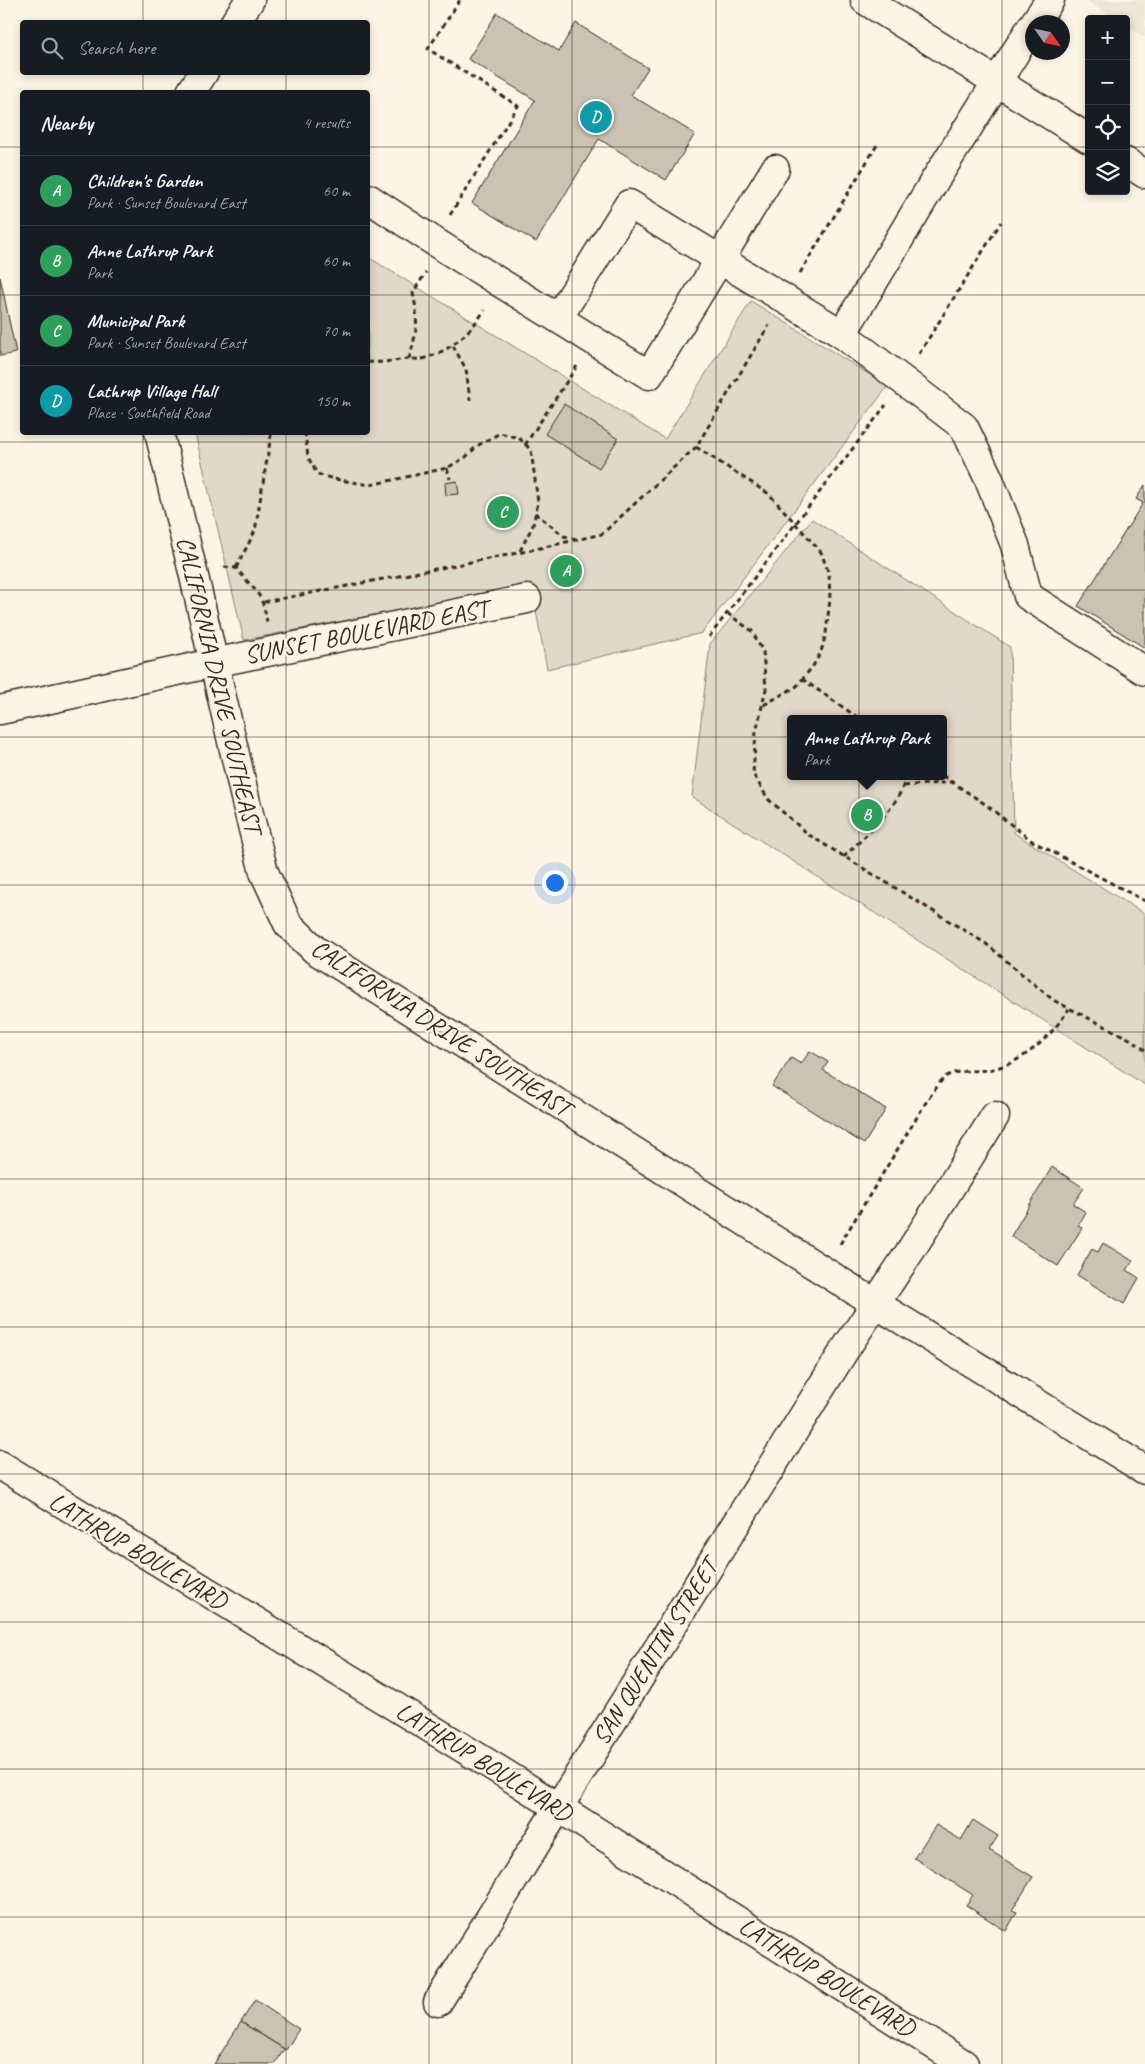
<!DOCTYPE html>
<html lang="en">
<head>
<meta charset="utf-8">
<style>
  body { margin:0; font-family:Caveat,sans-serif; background:#242831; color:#f1f3f6 }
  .controls { position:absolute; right:15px; top:15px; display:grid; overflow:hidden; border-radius:5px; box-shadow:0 2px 8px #0003 }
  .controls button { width:45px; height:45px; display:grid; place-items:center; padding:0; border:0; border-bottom:1px solid #363941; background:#171b24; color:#f1f3f6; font:25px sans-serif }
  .compass { position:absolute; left:1025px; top:15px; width:45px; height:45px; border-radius:50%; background:#171b24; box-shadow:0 2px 8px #0003; rotate:124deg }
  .you { position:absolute; left:554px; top:882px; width:18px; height:18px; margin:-12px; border:4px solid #fff; border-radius:50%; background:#1a73e8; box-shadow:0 0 0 8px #1a73e833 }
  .badge { display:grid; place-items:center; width:32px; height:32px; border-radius:50%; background:#d1495b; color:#fff; font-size:16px; font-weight:700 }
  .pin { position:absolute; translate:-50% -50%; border:2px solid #fff; box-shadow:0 1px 5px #0006 }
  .popup { position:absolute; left:787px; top:715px; width:160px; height:65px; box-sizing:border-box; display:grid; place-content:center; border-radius:5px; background:#171b24; filter:drop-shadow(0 1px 4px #0005); font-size:16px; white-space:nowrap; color:#9ea1a6 }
  .popup b { font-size:19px; color:#f1f3f6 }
  .popup::after { content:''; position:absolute; left:50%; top:100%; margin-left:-10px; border:10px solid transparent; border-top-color:#171b24 }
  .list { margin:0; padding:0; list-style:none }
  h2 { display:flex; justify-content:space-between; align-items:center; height:65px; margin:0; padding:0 20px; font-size:21px }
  h2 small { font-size:16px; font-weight:400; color:#9ea1a6 }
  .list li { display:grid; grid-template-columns:32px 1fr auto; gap:15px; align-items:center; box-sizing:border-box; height:70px; padding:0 20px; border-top:1px solid #363941 }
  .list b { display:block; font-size:19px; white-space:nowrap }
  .list p { margin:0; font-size:16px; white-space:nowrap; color:#9ea1a6 }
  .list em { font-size:16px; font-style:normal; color:#9ea1a6 }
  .icon { flex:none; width:28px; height:28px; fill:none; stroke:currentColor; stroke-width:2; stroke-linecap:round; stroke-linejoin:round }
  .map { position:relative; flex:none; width:1145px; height:2064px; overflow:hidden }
  .search { position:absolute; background:#171b24; box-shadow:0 2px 8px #0003; left:20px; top:20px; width:350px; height:55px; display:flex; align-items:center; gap:12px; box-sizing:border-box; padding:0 18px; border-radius:5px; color:#9ea1a6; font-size:19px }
  .panel { position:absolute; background:#171b24; box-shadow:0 2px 8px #0003; left:20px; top:90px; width:350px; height:345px; border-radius:5px }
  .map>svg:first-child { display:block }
</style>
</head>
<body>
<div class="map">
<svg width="1145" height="2064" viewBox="0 0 1145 2064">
  <rect width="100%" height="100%" fill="#fcf5e5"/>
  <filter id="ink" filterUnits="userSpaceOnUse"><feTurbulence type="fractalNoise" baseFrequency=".02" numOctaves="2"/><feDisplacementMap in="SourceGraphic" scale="10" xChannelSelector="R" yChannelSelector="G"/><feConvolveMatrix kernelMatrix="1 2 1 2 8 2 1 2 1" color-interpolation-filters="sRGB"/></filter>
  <g filter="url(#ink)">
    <!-- built -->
    <polygon fill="#eee6d6" points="1085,0 1145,0 1145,38 1126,26 1126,19 1115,19"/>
    <!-- green -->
    <g fill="#e0d8c8" stroke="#8e8173" fill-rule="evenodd">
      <polygon points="368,257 665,439 751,301 888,386 702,633 547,669 531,585 244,640 195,433 368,432"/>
      <path d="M812,519L1010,647L1014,833L1145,914V1085L692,797L710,644ZM791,719H943V776H791Z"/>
    </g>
    <!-- building -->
    <g fill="#ccc2b3" stroke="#3b2a1e">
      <polygon points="497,13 559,51 576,23 648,68 631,95 695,134 666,180 599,139 536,242 472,203 535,100 468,59"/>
      <polygon points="0,277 16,353 0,356"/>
      <polygon points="564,404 618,439 599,468 545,434"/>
      <polygon points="457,481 459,494 446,495 445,483"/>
      <polygon points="1145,485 1145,648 1078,606 1143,503 1136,499"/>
      <polygon points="810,1051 828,1062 823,1070 886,1109 864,1144 772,1086 791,1058 801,1064"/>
      <polygon points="1052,1167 1084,1188 1073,1204 1086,1212 1078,1226 1082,1228 1058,1266 1011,1236"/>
      <polygon points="1103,1243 1133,1261 1127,1270 1139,1278 1124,1304 1077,1275 1092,1249 1098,1252"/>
      <polygon points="973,1820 998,1836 989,1850 1033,1877 1012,1910 1017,1912 1006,1931 966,1905 973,1895 914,1858 936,1825 961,1840"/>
      <polygon points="255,2000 299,2029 286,2050 241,2022"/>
      <polygon points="241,2022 284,2049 275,2064 214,2064"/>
    </g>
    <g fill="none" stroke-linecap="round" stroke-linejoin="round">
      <!-- minor casing -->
      <g stroke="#3b2a1e" stroke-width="31">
        <g id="minor">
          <polyline points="235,22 250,0"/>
          <polyline points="1035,22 1050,0"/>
          <polyline points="191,92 204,72"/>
          <polyline points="368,198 438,244 649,375 775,169"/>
          <polyline points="558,318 629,204 842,334 964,427 988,477 1015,545 1028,596 1145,671"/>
          <polyline points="842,334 935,180 1032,26"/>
          <path id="s1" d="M159,432L193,572L246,802L264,872L288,924L315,950L876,1304L1145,1470"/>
          <polyline points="0,710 213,663 527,599"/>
          <polyline points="0,1465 507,1775 964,2064"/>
          <polyline points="438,2002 558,1808 844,1351 911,1250 995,1116"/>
        </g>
      </g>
      <!-- major casing -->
      <g stroke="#3b2a1e" stroke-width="31">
        <g id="major">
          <polyline points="865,0 1089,139"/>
          <polyline points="1126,162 1145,174"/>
        </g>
      </g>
      <!-- path -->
      <g stroke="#3b2a1e" stroke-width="3" stroke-dasharray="5 4" stroke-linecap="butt">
        <polyline points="450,215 518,106 428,49 460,0"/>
        <polyline points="800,273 877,145"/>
        <polyline points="453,346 466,369 470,400"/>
        <polyline points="919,354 1001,222"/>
        <path d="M409,359C417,331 419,321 413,293L426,272"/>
        <path d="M368,362C381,363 393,361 406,359C411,358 417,360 422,359C450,352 469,333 485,310"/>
        <polyline points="305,432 308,457 317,474 334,479 370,485 447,468 466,457 477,446 500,433 519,438 531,450 538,502 533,525 519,553"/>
        <polyline points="525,445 577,366"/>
        <polyline points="696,447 769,494 821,552 829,574 830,599 826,633 821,652 813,666 797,686 762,706"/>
        <polyline points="447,468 450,479"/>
        <polyline points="535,513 564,536 580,540"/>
        <path d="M224,567L236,568C254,591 262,590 267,622"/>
        <polyline points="236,568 255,531 271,435 273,432"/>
        <polyline points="264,602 518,553 602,534 696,447 769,325"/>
        <polyline points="727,613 752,631 763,652 766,689 756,732 753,774 768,799 809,835 985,943 1053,1000 1130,1039 1145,1050"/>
        <polyline points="709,637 886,405"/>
        <polyline points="802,679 860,719"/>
        <polyline points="943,776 985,804 1032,841 1145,901"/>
        <polyline points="904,786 953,782"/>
        <path d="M844,857C864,836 901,806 906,776"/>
        <path d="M840,1244L928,1099C933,1093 937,1086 942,1080C954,1067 976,1073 993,1069C1026,1061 1051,1036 1069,1009"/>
      </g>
      <!-- minor -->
      <use href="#minor" stroke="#fcf5e5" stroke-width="28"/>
      <!-- major -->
      <use href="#major" stroke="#fcf5e5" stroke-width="28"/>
    </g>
  </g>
  <!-- grid -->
  <path fill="none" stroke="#3b2a1e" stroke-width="1" stroke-opacity="0.55" d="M143,0V22M286,0V22M429,0V2064M572,0V2064M716,0V2064M859,0V2064M1002,0V2064M143,72V92M286,72V92M0,147H22M368,147H1089M1126,147H1145M0,295H22M368,295H1145M143,432V2064M286,432V2064M0,442H1145M0,590H1145M0,737H1145M0,885H1145M0,1032H1145M0,1179H1145M0,1327H1145M0,1474H1145M0,1622H1145M0,1769H1145M0,1917H1145"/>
  <g text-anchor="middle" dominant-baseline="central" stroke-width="4.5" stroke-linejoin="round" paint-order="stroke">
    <!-- street labels -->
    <g font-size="25" fill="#3b2a1e" stroke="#fcf5e5">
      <text transform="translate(366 632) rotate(-11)">SUNSET BOULEVARD EAST</text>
      <text stroke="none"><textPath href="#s1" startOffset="260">CALIFORNIA DRIVE SOUTHEAST</textPath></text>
      <text transform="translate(441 1028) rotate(33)">CALIFORNIA DRIVE SOUTHEAST</text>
      <text transform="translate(138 1551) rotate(31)">LATHRUP BOULEVARD</text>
      <text transform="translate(655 1652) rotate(-58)">SAN QUENTIN STREET</text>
      <text transform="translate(484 1762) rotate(32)">LATHRUP BOULEVARD</text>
      <text transform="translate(827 1977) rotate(32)">LATHRUP BOULEVARD</text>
    </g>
  </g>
</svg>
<div class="controls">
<button>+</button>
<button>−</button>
<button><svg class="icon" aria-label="locate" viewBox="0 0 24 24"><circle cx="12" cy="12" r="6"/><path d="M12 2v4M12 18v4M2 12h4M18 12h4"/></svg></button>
<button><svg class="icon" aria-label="layers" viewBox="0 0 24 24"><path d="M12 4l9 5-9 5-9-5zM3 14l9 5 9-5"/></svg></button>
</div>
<svg class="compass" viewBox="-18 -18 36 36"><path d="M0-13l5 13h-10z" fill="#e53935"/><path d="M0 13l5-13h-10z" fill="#9ea1a6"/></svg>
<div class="you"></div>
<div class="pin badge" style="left:566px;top:571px;background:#2e9e5b">A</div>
<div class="pin badge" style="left:867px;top:815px;background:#2e9e5b">B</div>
<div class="popup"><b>Anne Lathrup Park</b>Park</div>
<div class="pin badge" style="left:503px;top:512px;background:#2e9e5b">C</div>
<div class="pin badge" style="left:596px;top:117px;background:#0f9aa8">D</div>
<div class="search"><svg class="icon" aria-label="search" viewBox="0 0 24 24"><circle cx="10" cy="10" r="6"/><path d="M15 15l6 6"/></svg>Search here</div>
<section class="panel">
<h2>Nearby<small>4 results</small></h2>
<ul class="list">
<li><span class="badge" style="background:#2e9e5b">A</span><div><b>Children's Garden</b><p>Park · Sunset Boulevard East</p></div><em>60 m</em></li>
<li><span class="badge" style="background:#2e9e5b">B</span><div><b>Anne Lathrup Park</b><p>Park</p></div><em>60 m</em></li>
<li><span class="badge" style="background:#2e9e5b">C</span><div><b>Municipal Park</b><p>Park · Sunset Boulevard East</p></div><em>70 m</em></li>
<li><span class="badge" style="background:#0f9aa8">D</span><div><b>Lathrup Village Hall</b><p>Place · Southfield Road</p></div><em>150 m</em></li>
</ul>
</section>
</div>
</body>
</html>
